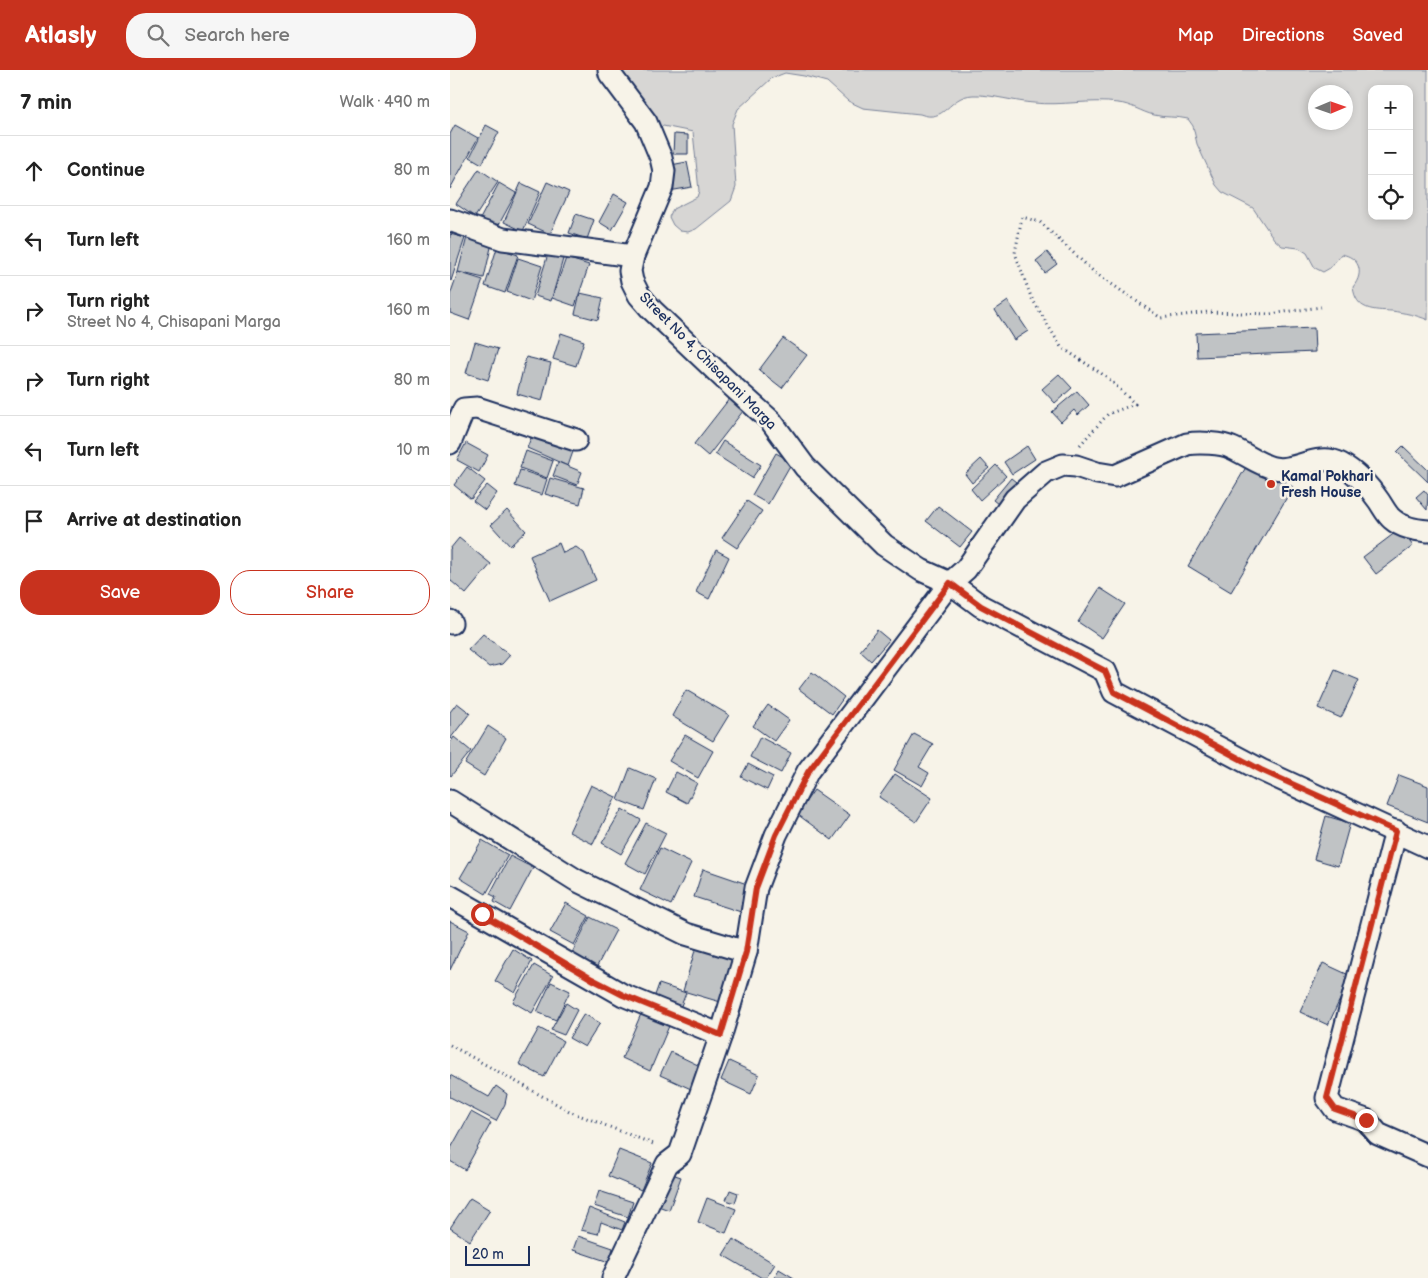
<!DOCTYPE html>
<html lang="en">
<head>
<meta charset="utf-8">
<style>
  body { margin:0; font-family:"Balsamiq Sans",sans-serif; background:#f6f6f6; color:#222 }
  .controls { position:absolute; right:15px; top:15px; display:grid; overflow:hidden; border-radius:10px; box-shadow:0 2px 8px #0003 }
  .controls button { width:45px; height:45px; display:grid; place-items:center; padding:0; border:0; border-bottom:1px solid #e0e0e0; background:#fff; color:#222; font:25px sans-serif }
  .compass { position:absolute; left:858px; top:15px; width:45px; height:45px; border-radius:50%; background:#fff; box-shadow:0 2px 8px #0003; rotate:88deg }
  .scale { position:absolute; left:15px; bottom:12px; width:65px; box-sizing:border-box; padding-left:5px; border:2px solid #1b2f5e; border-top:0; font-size:14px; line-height:18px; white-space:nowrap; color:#1b2f5e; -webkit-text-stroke:4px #f7f3e8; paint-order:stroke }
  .stop { position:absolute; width:15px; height:15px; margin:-11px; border:4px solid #c8321e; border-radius:50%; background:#fff }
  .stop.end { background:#c8321e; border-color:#fff; box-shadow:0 1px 5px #0008 }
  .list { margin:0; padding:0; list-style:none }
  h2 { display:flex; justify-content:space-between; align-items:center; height:65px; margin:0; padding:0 20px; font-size:21px }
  h2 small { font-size:16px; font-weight:400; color:#767676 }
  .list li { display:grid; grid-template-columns:32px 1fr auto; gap:15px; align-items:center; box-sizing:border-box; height:70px; padding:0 20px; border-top:1px solid #e0e0e0 }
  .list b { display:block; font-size:19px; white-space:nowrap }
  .list p { margin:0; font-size:16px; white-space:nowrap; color:#767676 }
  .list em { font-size:16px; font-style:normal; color:#767676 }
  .actions { display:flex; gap:10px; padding:15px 20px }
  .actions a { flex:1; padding:11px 0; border:1px solid #c8321e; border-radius:20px; text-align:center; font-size:18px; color:#c8321e }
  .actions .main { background:#c8321e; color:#fff }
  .icon { flex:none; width:28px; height:28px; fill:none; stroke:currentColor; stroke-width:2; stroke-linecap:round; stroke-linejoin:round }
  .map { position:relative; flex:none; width:978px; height:1208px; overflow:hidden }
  header { display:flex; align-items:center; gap:30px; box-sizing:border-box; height:70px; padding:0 25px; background:#c8321e; color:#fff }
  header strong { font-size:24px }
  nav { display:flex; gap:28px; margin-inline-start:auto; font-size:18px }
  .search { width:350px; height:45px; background:#f6f6f6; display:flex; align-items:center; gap:12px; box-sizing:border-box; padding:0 18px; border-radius:20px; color:#767676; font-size:19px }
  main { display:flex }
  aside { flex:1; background:#fff }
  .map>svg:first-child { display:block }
</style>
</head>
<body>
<header>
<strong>Atlasly</strong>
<div class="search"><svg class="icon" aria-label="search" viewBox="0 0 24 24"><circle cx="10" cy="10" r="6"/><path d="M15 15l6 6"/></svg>Search here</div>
<nav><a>Map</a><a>Directions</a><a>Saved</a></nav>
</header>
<main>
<aside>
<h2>7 min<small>Walk · 490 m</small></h2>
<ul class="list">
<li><svg class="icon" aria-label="ahead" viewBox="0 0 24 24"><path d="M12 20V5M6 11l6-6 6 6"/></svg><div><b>Continue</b></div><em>80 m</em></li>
<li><svg class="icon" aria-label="left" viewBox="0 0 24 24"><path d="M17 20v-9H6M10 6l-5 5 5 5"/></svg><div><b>Turn left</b></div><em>160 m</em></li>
<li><svg class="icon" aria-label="right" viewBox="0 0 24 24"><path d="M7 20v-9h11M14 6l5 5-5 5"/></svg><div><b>Turn right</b><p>Street No 4, Chisapani Marga</p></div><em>160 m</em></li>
<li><svg class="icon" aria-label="right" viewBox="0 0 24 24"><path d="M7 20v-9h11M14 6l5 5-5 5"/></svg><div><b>Turn right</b></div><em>80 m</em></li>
<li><svg class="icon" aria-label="left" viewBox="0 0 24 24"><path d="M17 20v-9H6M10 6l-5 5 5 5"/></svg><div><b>Turn left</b></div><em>10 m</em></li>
<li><svg class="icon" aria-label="arrive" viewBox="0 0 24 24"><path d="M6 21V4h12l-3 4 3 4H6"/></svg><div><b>Arrive at destination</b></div></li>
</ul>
<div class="actions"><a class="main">Save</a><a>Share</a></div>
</aside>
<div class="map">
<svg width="978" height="1208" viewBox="0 0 978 1208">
  <rect width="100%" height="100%" fill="#f7f3e8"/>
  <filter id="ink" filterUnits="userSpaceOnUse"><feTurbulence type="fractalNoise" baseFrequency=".02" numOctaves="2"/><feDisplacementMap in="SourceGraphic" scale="10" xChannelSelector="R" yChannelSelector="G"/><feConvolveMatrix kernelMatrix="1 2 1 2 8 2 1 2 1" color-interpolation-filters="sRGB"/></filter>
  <g filter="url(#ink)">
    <!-- green -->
    <path fill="#d7d6d4" stroke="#798299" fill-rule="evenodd" d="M164,0H978V250C967,245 954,243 942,241C923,240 906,241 903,217C915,202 909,187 891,184L880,198L873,202L865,198L857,183L849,178L832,176L824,169L803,138L772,122L766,115L747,74L743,56L738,49C726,46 715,48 704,45C691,42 681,34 668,33C640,29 612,36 584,33C566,32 540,24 523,25C498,26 496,54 470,44L413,38L398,31L377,12L354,6L335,3L322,8L288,39L282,54L286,117L281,131L246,159L238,162L230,161L223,155L219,147L223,139L247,127L249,121L243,62L213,56L202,62ZM922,19H959V146H922ZM866,22H896V52H866Z"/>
    <!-- building -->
    <g fill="#c0c3c5" stroke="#1b2f5e">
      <polygon points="5,55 28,68 0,119 0,64"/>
      <polygon points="36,55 49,62 32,94 20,87"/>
      <polygon points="224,64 238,65 238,84 223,84"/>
      <polygon points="237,92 242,117 219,121 215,96"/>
      <polygon points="29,99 48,112 25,147 6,134"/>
      <polygon points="97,112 119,122 100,164 78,154"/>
      <polygon points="49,113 66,123 47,158 30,149"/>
      <polygon points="71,113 90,122 73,161 54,152"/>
      <polygon points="164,124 178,132 162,160 149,152"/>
      <polygon points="126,144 144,150 137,169 119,163"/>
      <polygon points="0,164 15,168 1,211 0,210"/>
      <polygon points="17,167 42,173 34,208 8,202"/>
      <polygon points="47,178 68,185 55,223 35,216"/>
      <polygon points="597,182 607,194 595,203 586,191"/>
      <polygon points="98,184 113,189 101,231 85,226"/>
      <polygon points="68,188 92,196 81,231 57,222"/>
      <polygon points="116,188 139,195 125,236 102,228"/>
      <polygon points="8,202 33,210 19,250 0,243 0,225"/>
      <polygon points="130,223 153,228 148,250 125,244"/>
      <polygon points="558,231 578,261 564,270 545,240"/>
      <polygon points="864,258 865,282 747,287 746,263"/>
      <polygon points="111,263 134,271 126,296 103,289"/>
      <polygon points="333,268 357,285 332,318 309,300"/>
      <polygon points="25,272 48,279 38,310 16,303"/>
      <polygon points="76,287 101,293 92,331 67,324"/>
      <polygon points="609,304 622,318 605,333 592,319"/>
      <polygon points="627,321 639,335 628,345 624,340 611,352 602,342"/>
      <polygon points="283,324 297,336 258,386 244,374"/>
      <polygon points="84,360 125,376 118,396 77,378"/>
      <polygon points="273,371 311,395 302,408 265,384"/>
      <polygon points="16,373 38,385 29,402 7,390"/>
      <polygon points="577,376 585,389 562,404 554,392"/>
      <polygon points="953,376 978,400 978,412 947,382"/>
      <polygon points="76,381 103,391 97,408 70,398"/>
      <polygon points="326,383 342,392 318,434 302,425"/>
      <polygon points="531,389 539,398 522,413 515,404"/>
      <polygon points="108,392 132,402 127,415 103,406"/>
      <polygon points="799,392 843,417 781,522 738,496"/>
      <polygon points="546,395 556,406 530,430 521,419"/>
      <polygon points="17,397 35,411 21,429 4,415"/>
      <polygon points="70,400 97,409 92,425 65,416"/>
      <polygon points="100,408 134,418 130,434 95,424"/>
      <polygon points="561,408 566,412 548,434 543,430"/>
      <polygon points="37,415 47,423 35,440 23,431"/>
      <polygon points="974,420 978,425 977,440 966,427"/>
      <polygon points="297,431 312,441 287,478 272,468"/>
      <polygon points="488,436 522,462 510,477 476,451"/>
      <polygon points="57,440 76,461 60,476 41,455"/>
      <polygon points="950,459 963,476 926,504 913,487"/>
      <polygon points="9,468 41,494 16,524 0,510 0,479"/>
      <polygon points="109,473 113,483 126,477 134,483 146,510 100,531 80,486"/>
      <polygon points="266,480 279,487 259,529 246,522"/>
      <polygon points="650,518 675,534 652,568 628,552"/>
      <polygon points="427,560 439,570 421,591 410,581"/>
      <polygon points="33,564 60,585 52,594 39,597 18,580"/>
      <polygon points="885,600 909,610 891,648 868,638"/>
      <polygon points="362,602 394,627 382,644 349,619"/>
      <polygon points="236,620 279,645 263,671 222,646"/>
      <polygon points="7,633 20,643 0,669 0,642"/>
      <polygon points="318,635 339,650 324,671 303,656"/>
      <polygon points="38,656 56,668 34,706 15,694"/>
      <polygon points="464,664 483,674 469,697 479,703 472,716 444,700"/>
      <polygon points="235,665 263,681 248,708 219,691"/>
      <polygon points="4,667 21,681 1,706 0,705 0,673"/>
      <polygon points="310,667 341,683 331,703 300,687"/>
      <polygon points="298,694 323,707 317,720 291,707"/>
      <polygon points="180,698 206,709 194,740 168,730"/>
      <polygon points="226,702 247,713 237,733 216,722"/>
      <polygon points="445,704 482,728 466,752 429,727"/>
      <polygon points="949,705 978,716 978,752 937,736"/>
      <polygon points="141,715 166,727 143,774 119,762"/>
      <polygon points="364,720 400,745 382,770 347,744"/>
      <polygon points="172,739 191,750 171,784 152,773"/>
      <polygon points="876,746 900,753 888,796 864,789"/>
      <polygon points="196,753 216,763 195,804 175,793"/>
      <polygon points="32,770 58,785 36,824 10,808"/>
      <polygon points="210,778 241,793 221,835 190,820"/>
      <polygon points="60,786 83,798 60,841 44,832 46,827 40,824"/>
      <polygon points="253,799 300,815 291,842 244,827"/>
      <polygon points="116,833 139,846 124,875 100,862"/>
      <polygon points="140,847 166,860 144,902 119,889"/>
      <polygon points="0,851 19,861 0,900"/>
      <polygon points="246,877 287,890 274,933 233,921"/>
      <polygon points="63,879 82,891 65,923 45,911"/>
      <polygon points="873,893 901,906 878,955 850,942"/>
      <polygon points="84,895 103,906 82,943 63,932"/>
      <polygon points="101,912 120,921 106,950 87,942"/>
      <polygon points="209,914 236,923 229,941 203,931"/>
      <polygon points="116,933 127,940 114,965 101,960"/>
      <polygon points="134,944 150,953 135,977 119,968"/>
      <polygon points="191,944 219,956 200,1001 172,988"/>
      <polygon points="89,958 113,971 94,1007 69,994"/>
      <polygon points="221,982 252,997 241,1019 210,1005"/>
      <polygon points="279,991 309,1005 301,1024 271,1010"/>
      <polygon points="0,1005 39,1027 46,1016 57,1024 55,1034 46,1051 0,1027"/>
      <polygon points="21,1042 41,1053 15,1100 0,1091 0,1080"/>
      <polygon points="169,1080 202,1093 191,1120 158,1106"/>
      <polygon points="219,1103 231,1107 219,1140 208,1136"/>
      <polygon points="280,1120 288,1123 285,1133 276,1130"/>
      <polygon points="149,1121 183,1132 178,1147 144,1136"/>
      <polygon points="20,1128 40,1140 20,1171 0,1158"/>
      <polygon points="257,1128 286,1139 276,1163 248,1152"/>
      <polygon points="139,1138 175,1152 172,1160 151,1152 148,1164 131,1160"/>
      <polygon points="128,1166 163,1178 159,1192 123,1180"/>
      <polygon points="283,1169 325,1194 316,1208 312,1208 273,1185"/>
      <polygon points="329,1199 344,1208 324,1208"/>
    </g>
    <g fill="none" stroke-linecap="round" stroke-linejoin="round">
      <!-- minor casing -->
      <g stroke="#1b2f5e" stroke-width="25">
        <g id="minor">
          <polyline points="159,0 160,4 196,52 211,88 214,101 212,117 183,186 180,201 182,211 189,225 202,240 281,315 321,351 355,397 434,475 471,500 500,513 531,536 655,601 664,622 811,700 978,777"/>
          <polyline points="0,150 53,169 183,186"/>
          <polyline points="0,373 14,339 27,338 126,370"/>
          <polyline points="0,551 1,553"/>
          <polyline points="0,731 126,810 236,864 296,882"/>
          <polyline points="946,761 877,1028 885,1039 916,1050 928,1064 978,1086"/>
          <polyline points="0,826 173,925 271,965"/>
          <path d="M163,1208L217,1094L230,1084L271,965L296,882L306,818L326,765L358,701L500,513L516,499L565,429L596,402L613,395L626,396L647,403L665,406L737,374C748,372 772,373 782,378C796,384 809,395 824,398C845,403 867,381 891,394C907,403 918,415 929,431C933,437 937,445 942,449C952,458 966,460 978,461"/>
        </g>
      </g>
      <!-- path -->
      <g stroke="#1b2f5e" stroke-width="3" stroke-dasharray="1 4" stroke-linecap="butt">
        <polyline points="630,375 658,344 685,334 658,308 611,277 581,227 565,183 572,147 590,152 644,202 711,248 758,242 820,244 871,237"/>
        <polyline points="0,975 121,1042 206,1075"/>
      </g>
      <!-- minor -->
      <use href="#minor" stroke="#f7f3e8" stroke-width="21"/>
    </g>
  </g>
  <g fill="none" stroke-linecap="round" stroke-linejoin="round" filter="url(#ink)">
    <!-- route -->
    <polyline stroke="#c8321e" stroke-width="6" points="32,844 142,909 173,925 271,965 296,882 306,818 326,765 358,702 500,513 531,536 655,601 664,622 811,700 946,761 877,1028 885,1039 916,1050"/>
  </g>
  <!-- markers -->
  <circle fill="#c8321e" stroke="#f7f3e8" stroke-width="2" cx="821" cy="414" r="5"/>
  <g text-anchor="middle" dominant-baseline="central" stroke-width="5" stroke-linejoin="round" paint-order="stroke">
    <!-- street labels -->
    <g font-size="14" fill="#1b2f5e" stroke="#f7f3e8">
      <text transform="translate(258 291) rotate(45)">Street No 4, Chisapani Marga</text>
    </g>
    <!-- poi labels -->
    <g font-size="14" font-weight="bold" fill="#1b2f5e" stroke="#f7f3e8" text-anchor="start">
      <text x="831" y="406">Kamal Pokhari<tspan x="831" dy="16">Fresh House</tspan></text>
    </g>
  </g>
</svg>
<div class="controls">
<button>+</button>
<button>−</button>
<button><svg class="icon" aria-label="locate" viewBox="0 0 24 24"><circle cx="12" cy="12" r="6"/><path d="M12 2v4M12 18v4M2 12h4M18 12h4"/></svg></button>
</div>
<svg class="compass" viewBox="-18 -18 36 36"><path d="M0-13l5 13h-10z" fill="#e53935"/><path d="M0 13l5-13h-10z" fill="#767676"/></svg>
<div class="scale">20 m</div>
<div class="stop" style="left:32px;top:844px"></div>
<div class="stop end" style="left:916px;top:1050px"></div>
</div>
</main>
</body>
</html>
